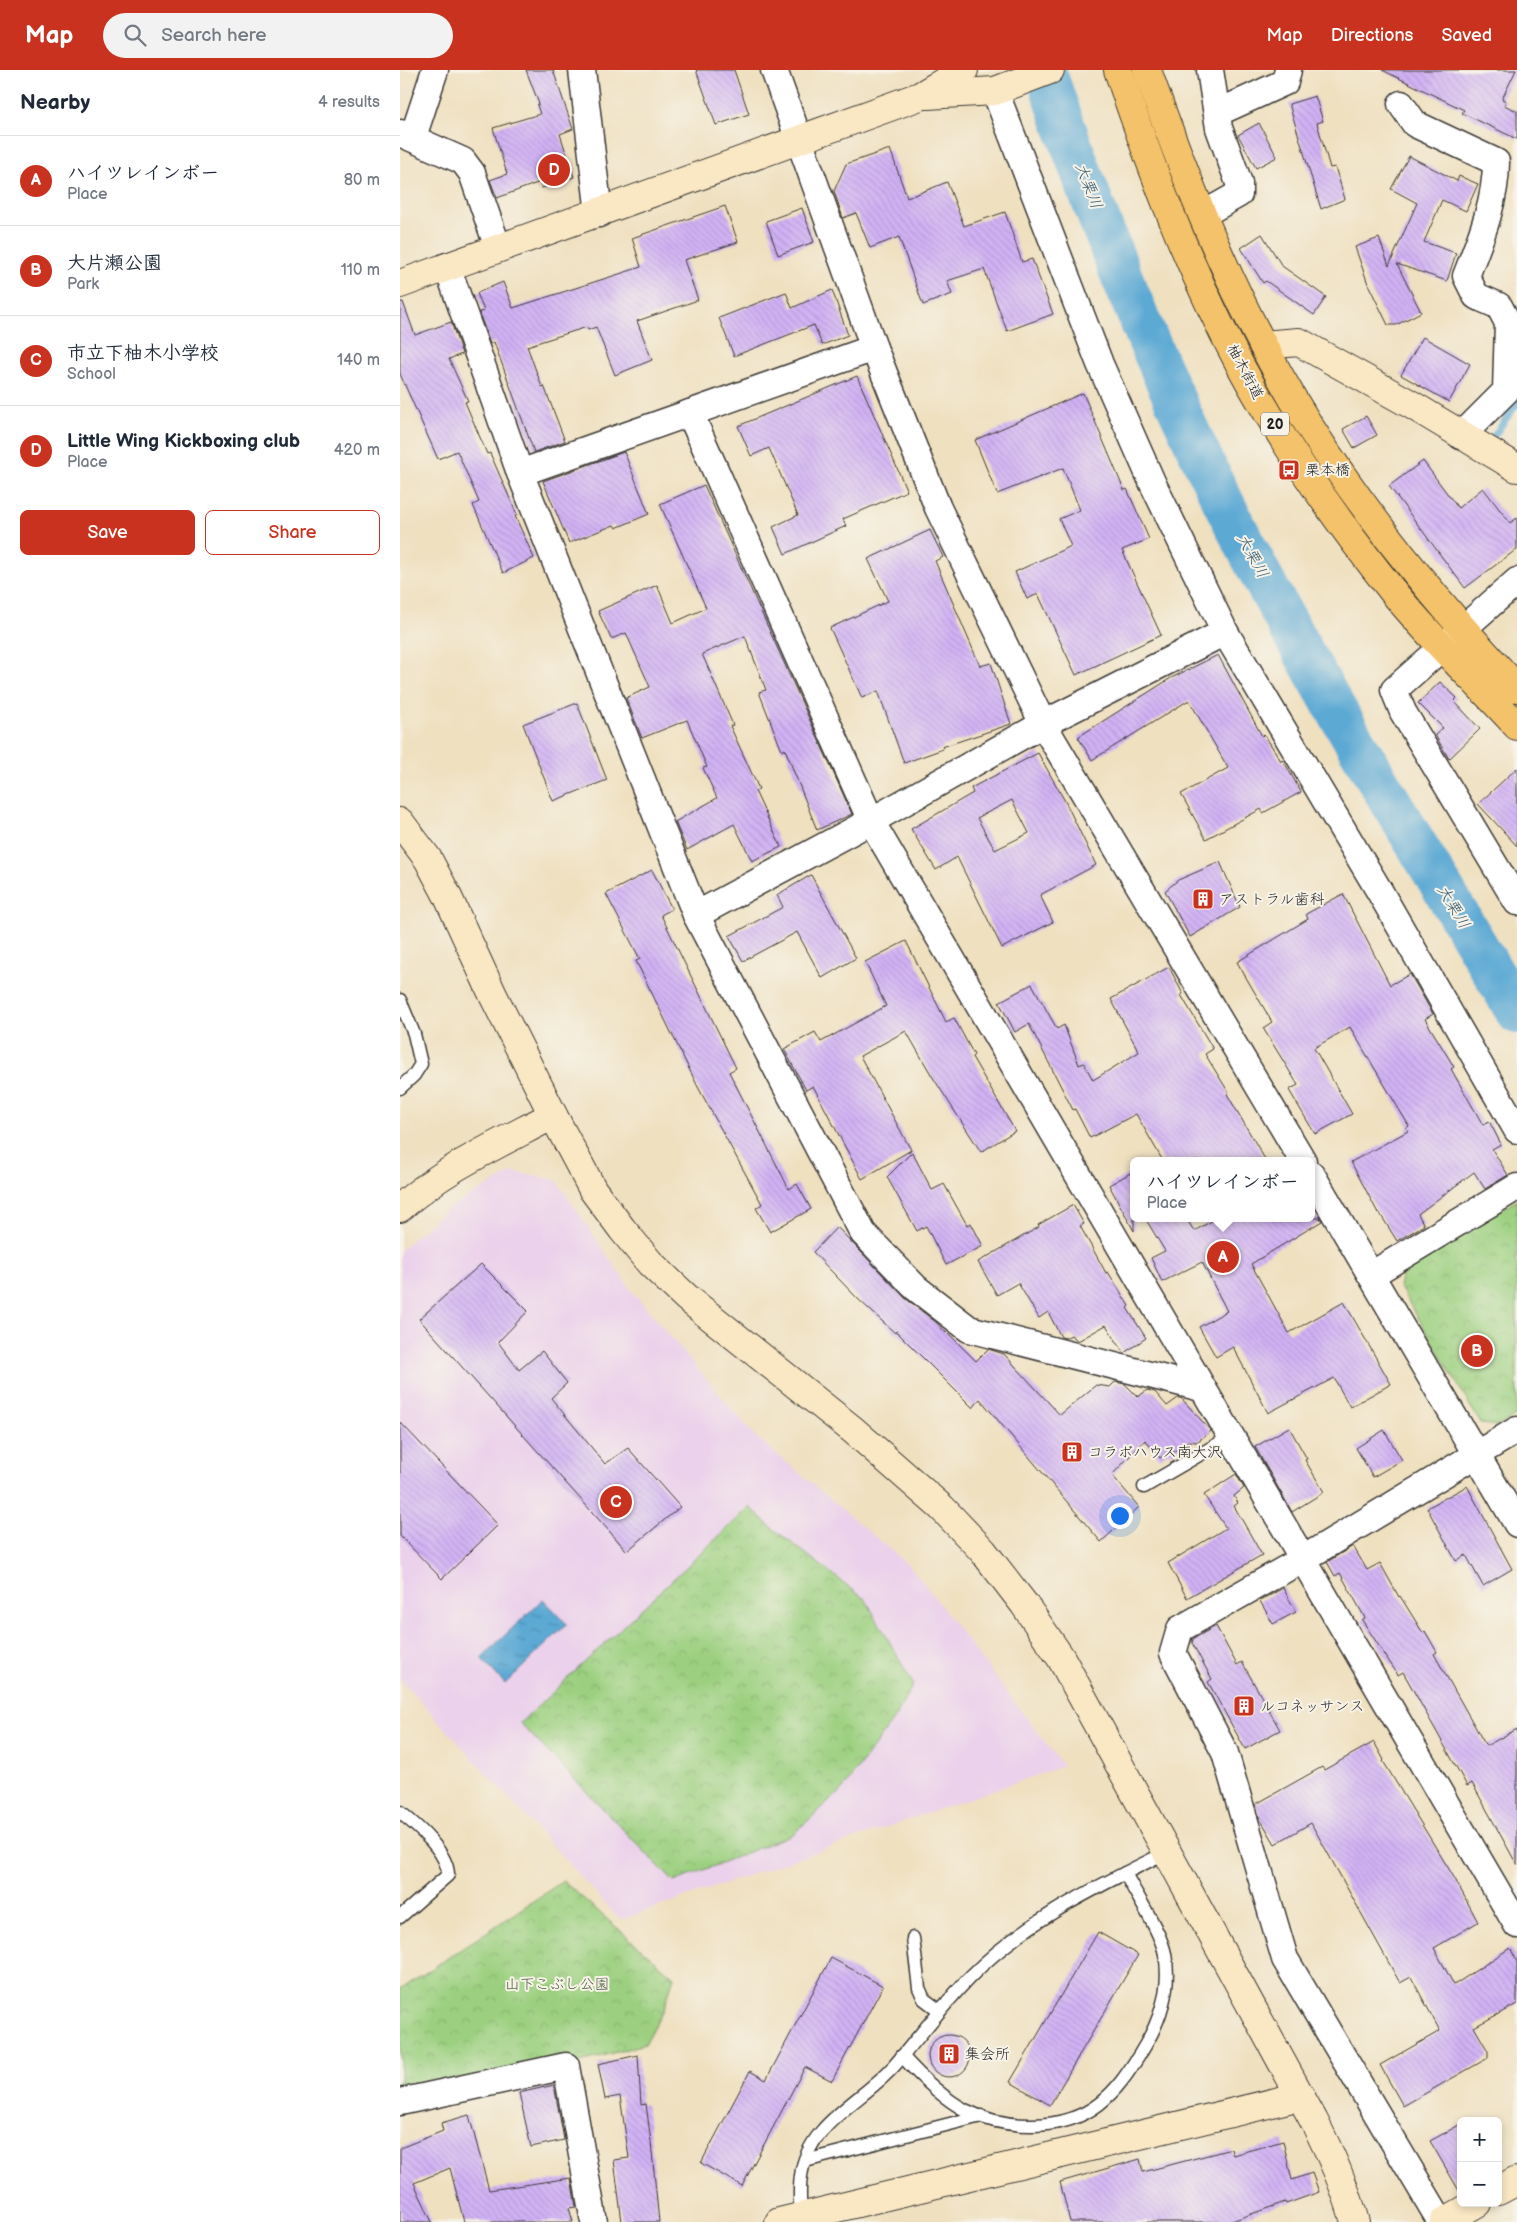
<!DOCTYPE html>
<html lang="en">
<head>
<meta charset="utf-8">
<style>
  body { margin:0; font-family:"Balsamiq Sans","Klee One",sans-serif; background:#f2f2f3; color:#1f2937 }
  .controls { position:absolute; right:15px; bottom:15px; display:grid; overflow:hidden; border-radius:8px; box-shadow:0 2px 8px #0003 }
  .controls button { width:45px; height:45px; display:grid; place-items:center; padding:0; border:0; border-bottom:1px solid #e0e1e3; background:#fff; color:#1f2937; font:25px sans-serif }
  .you { position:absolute; left:719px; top:1445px; width:18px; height:18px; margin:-12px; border:4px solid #fff; border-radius:50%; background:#1a73e8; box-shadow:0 0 0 8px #1a73e833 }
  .badge { display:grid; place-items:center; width:32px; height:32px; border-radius:50%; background:#c8321e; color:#fff; font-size:16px; font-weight:700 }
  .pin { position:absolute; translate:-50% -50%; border:2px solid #fff; box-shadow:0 1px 5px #0006 }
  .popup { position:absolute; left:730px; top:1087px; width:185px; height:65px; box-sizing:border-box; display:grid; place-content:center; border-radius:8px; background:#fff; filter:drop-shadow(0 1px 4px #0005); font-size:16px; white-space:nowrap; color:#747a83 }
  .popup b { font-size:19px; color:#1f2937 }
  .popup::after { content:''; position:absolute; left:50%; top:100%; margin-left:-10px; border:10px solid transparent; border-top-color:#fff }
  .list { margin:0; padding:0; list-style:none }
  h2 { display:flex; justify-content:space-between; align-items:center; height:65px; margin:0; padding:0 20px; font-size:21px }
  h2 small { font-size:16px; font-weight:400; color:#747a83 }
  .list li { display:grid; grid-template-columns:32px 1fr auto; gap:15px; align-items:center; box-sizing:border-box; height:90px; padding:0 20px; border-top:1px solid #e0e1e3 }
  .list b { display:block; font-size:19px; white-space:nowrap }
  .list p { margin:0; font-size:16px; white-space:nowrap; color:#747a83 }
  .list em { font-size:16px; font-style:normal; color:#747a83 }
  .actions { display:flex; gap:10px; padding:15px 20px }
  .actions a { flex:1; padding:11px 0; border:1px solid #c8321e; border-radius:8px; text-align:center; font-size:18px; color:#c8321e }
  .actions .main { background:#c8321e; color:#fff }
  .icon { flex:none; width:28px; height:28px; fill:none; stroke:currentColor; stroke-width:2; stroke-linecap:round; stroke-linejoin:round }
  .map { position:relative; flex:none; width:1117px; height:2152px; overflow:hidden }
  header { display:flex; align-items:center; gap:30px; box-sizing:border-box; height:70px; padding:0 25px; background:#c8321e; color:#fff }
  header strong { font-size:24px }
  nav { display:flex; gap:28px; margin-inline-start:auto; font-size:18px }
  .search { width:350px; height:45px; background:#f2f2f3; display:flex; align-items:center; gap:12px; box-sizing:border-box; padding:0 18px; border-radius:28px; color:#747a83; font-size:19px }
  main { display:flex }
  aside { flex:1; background:#fff }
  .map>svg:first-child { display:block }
</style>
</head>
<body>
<header>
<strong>Map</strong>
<div class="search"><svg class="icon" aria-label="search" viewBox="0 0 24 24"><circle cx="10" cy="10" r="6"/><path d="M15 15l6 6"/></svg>Search here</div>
<nav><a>Map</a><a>Directions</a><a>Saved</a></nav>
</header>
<main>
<aside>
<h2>Nearby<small>4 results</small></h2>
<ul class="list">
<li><span class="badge">A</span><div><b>ハイツレインボー</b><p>Place</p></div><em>80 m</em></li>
<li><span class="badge">B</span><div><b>大片瀬公園</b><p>Park</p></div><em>110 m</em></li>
<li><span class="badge">C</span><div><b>市立下柚木小学校</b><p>School</p></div><em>140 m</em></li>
<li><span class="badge">D</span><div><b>Little Wing Kickboxing club</b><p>Place</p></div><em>420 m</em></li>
</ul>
<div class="actions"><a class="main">Save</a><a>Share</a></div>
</aside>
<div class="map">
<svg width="1117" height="2152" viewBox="0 0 1117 2152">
  <defs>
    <pattern id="park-crowns" width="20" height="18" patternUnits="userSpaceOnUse" patternTransform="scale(1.25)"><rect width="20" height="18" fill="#9cd080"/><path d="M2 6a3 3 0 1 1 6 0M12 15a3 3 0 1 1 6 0" fill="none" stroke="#86b26e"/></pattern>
    <pattern id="water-ripples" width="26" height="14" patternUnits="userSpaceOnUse" patternTransform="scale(1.25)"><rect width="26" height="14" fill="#5ba9d4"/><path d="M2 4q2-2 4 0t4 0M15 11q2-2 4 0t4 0" fill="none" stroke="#4a89ab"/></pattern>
    <pattern id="building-back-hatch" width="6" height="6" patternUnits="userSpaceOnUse" patternTransform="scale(1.25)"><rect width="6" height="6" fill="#d1b2f5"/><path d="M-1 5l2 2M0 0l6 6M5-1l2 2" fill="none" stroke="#b398d1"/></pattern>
  </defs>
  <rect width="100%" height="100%" fill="#f7f3e8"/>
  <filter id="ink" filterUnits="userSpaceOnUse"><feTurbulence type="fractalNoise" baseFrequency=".02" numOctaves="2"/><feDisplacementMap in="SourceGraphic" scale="10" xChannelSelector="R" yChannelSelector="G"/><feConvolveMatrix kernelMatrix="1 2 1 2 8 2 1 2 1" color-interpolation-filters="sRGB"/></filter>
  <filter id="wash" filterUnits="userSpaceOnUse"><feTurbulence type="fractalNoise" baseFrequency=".0096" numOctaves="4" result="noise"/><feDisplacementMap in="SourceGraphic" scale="20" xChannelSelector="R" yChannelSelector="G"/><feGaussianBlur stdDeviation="1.12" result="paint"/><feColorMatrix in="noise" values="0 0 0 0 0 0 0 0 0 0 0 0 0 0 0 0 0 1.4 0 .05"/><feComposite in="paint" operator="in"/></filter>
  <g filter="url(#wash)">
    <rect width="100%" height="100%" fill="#efe0c0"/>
    <!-- built -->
    <polygon fill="#ebd1eb" points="113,1102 156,1110 231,1220 354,1365 512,1498 663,1696 220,1850 0,1609 0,1180 47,1139"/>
    <!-- park -->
    <g fill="url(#park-crowns)" stroke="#5c764e">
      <polygon points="1117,1130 1117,1345 1098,1356 1081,1354 999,1216 1003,1199"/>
      <polygon points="350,1437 371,1457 466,1530 513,1614 496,1646 443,1719 393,1764 274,1812 120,1653"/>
      <polygon points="163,1811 274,1907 264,1939 245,1974 166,1996 0,2032 0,1920"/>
    </g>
    <!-- water -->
    <polygon fill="url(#water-ripples)" stroke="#3c6278" points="143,1529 167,1554 105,1614 81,1588"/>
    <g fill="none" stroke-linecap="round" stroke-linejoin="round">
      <!-- stream -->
      <polyline stroke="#5ba9d4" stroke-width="7" points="1094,366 1117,333"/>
      <!-- river -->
      <path stroke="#5ba9d4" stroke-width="42" d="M645,0C699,159 763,316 840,465C924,629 1024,784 1117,943"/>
    </g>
    <g id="blocks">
      <!-- building -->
      <g fill="url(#building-back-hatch)" fill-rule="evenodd">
        <polygon points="126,0 153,0 173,59 160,64 174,107 142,118 140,112 97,128 90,110 107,104 93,58 140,44 137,35 139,34"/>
        <polygon points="296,0 334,0 349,44 316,55"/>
        <polygon points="982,0 1116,0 1102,29 1106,31 1104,35 1117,41 1117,69 1062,43 1064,40"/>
        <polygon points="915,26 923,51 917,53 930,98 935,97 945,129 921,139 889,34"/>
        <polygon points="859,53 877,87 856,98 838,65"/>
        <polygon points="490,79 507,128 547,112 564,156 605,142 622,192 632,189 653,244 607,261 584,199 547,211 552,224 523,235 499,167 470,178 456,143 443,148 434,121 446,94"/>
        <polygon points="1009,86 1057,111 1059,106 1078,114 1066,141 1042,130 1024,172 1056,183 1047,211 997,194 1021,242 996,255 988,255 968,214 955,177 979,168 989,196 1017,133 991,119"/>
        <polygon points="325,136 338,172 284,190 298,230 237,251 252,290 215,305 196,257 188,260 187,257 127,276 142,317 144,316 165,371 134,382 94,272 90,274 79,242 84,241 77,223 103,212 113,238 241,197 232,168"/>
        <polygon points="402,138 414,172 378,185 366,151"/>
        <polygon points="862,164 882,196 926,227 914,245 866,211 863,213 841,178"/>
        <polygon points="432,220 448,265 422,275 414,255 334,286 319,248 386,222 392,238"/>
        <polygon points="0,232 3,232 15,265 51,252 62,284 49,289 68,331 65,332 87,384 90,383 117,445 115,446 134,488 103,503 73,435 79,432 57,381 38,389 0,304"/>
        <polygon points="1023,267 1070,294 1049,332 1001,305"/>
        <polygon points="457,306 507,421 443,449 446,456 385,484 373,457 398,445 369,378 351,386 338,356"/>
        <polygon points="683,323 724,420 727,419 749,469 722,480 761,565 676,605 638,524 627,529 615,502 671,476 659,449 680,440 663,398 597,424 575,370"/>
        <polygon points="966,346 977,365 954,378 943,359"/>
        <polygon points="224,382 249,444 216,458 214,455 169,473 143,411"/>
        <polygon points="1023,391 1058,438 1083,418 1110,453 1117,448 1117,479 1065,518 989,416"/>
        <polygon points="304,415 452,744 417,760 385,679 382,681 359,622 366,620 345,566 302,584 333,655 330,656 359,719 355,721 381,777 352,791 334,754 287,780 275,752 317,728 303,698 307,697 287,650 242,668 226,628 250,617 226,563 211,569 198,541 257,515 273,553 306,538 260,434"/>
        <polygon points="530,460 543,487 535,491 580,596 591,593 611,654 542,677 543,679 504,693 478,621 462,628 430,558 488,531 468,489"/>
        <polygon points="818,585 862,666 864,664 881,691 883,690 901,722 863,743 861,739 806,769 781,724 828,698 789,630 692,690 678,667 771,608"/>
        <polygon points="1040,612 1057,628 1054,631 1080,659 1049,689 1035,665 1043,658 1018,633"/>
        <polygon points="177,633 207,710 153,731 123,654"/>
        <path d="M638,683L666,733L696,795L640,825L653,852L602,878L557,787L536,800L511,759L573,723L571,718ZM612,730L629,763L595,780L577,748Z"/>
        <polygon points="1117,698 1117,776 1078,734"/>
        <polygon points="820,792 840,837 790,867 765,821 778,810"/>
        <polygon points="252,800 272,839 261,845 336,998 329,1002 389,1119 397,1114 411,1139 370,1162 356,1138 362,1134 298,1017 236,891 240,889 206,824"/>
        <polygon points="411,805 456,888 422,908 397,862 343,891 329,866 383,837 377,825"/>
        <polygon points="943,824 990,915 1010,904 1033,944 1025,949 1054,997 1051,999 1083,1055 1089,1051 1101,1074 1092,1079 1108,1105 1085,1119 1074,1102 1018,1144 1024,1155 997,1171 979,1142 978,1143 951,1092 1008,1061 1006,1058 1009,1056 950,957 914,978 952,1044 915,1064 889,1020 898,1015 863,958 872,952 837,892 908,849 906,844"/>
        <polygon points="506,871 546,952 554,948 574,985 572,987 615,1061 581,1082 532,1006 506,961 460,986 511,1080 462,1109 413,1016 406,1020 384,979 415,962 421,972 486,936 465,892"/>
        <polygon points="769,897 783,924 781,925 813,979 805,984 829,1023 827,1024 866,1091 763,1091 736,1044 690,1068 675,1039 673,1040 629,954 615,962 599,932 632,914 657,959 664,955 679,995 684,993 693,1010 739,982 711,929"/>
        <polygon points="512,1082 532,1120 544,1114 567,1155 571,1153 583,1176 546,1195 526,1156 517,1161 487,1107"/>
        <polygon points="734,1101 734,1161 709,1115"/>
        <polygon points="673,1135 684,1154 680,1156 706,1203 708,1202 729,1236 727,1238 746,1268 724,1283 706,1255 678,1271 671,1265 666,1268 661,1267 648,1242 639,1248 618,1213 597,1225 578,1192 639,1157 638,1155"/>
        <polygon points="745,1148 786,1148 794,1161 817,1148 920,1148 922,1151 851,1194 889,1263 944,1232 991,1314 950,1337 934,1308 868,1343 833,1277 816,1287 799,1257 827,1241 802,1192 762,1212 751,1188 765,1181"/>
        <polygon points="437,1157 505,1228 537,1253 546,1263 547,1262 576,1291 588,1279 604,1284 660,1345 696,1315 710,1317 715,1312 725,1314 738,1327 747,1320 755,1322 767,1336 778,1328 781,1328 811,1361 797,1372 788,1371 771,1384 769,1381 760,1388 745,1370 712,1405 739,1437 701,1472 580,1329 573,1338 496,1261 495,1263 458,1229 413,1182"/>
        <polygon points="81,1194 128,1241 98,1272 119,1300 142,1281 167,1313 151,1328 205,1394 228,1378 280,1437 227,1481 19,1249"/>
        <polygon points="0,1352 98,1455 42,1509 0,1466"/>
        <polygon points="889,1357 907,1389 905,1390 924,1422 892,1442 855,1377"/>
        <polygon points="984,1360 1002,1390 973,1407 956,1378"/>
        <polygon points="836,1404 844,1418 834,1426 838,1433 834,1436 862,1485 787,1528 768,1493 826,1458 804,1425"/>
        <polygon points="1067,1416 1112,1499 1083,1516 1066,1485 1056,1491 1027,1438"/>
        <polygon points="953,1476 967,1500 980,1493 999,1527 1000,1526 1023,1563 1025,1561 1037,1582 1034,1584 1086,1676 1117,1659 1117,1795 1072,1713 1067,1716 1003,1602 998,1605 962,1550 965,1548 940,1503 935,1506 927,1492"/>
        <polygon points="883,1518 896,1542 873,1554 860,1531"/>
        <polygon points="816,1556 837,1595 842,1592 880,1660 845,1679 808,1612 812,1609 792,1573 793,1569"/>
        <polygon points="974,1672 984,1690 983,1691 1055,1809 1078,1852 1034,1878 1054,1915 1110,1878 1117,1891 1117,1934 1074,1957 1088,1981 1088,1988 1003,2036 980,1995 1040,1961 1011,1907 1000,1913 911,1753 875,1774 859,1747 856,1734 922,1697 924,1700"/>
        <polygon points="698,1862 738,1885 650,2035 610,2012"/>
        <polygon points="431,1888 483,1916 432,2011 405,1997 342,2116 301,2093 350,2001 366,2010"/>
        <circle cx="549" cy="1986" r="21"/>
        <polygon points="238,1985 241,2035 246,2034 251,2072 259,2152 222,2152 214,2090 229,2088 220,2026 205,2029 198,1994"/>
        <polygon points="154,2015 164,2070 131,2077 119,2023"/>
        <polygon points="69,2045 89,2120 171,2108 176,2137 169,2138 173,2152 64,2152 50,2098 14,2113 32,2152 0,2152 0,2078 43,2061 41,2053"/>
        <polygon points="1061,2054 1061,2124 1030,2071"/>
        <polygon points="883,2071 892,2110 912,2103 919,2122 886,2134 885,2132 829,2152 670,2152 660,2112 740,2089 743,2102 831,2079 833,2085"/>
      </g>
    </g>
  </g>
  <g filter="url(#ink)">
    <use href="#blocks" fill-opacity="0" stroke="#3c3935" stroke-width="1"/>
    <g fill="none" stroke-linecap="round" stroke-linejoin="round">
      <!-- lane casing -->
      <g stroke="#3c3935" stroke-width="15">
        <g id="lane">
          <polyline points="0,930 14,964 21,994 14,1005 0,1018"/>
          <polyline points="744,1417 830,1367"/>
          <path d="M0,1742C17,1756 48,1782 48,1805L0,1847"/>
          <polyline points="513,1868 519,1918 524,1929 540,1941"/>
          <path d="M502,1986C520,2006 541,2027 565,2040C605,2060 663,2062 699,2034C717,2020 728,2003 740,1984C759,1954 772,1920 765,1884C761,1862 736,1825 725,1803"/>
          <polyline points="405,2091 581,2046"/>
          <path d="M401,2147C400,2134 399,2119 401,2106C407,2054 463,2031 494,1996C520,1966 543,1935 570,1907C626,1850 697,1817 767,1782"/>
        </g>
      </g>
      <!-- street casing -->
      <g stroke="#3c3935" stroke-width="29">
        <g id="street">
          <polyline points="182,0 199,144"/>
          <polyline points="374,0 474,278 538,438 643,654 903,1091"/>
          <polyline points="595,21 700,294 753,414 825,562 980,822 1117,1060"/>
          <path d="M1001,34L1015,54L1096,92C1096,132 1080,170 1066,206L1076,226L1099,236L1108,253L1106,321L1061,366"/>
          <polyline points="817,43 885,12 888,0"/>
          <polyline points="0,63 63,91 72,103 98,178"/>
          <polyline points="13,67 35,0"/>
          <polyline points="802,145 839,124 839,113 819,58 810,0"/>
          <polyline points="47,196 120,403 296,845 463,1163 516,1218 569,1259 801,1318"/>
          <polyline points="290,343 471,751 1117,1855"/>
          <polyline points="120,403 474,278"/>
          <polyline points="1117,511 994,620 1003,642 1117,832"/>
          <polyline points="296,845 471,751 643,654 825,562"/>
          <polyline points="912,1105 1117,1454"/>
          <polyline points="971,1205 1117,1117"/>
          <polyline points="0,2032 166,1996 194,2152"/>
          <polyline points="1041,2152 885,1889 825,1683 773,1583 780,1559 903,1489 1117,1360"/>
        </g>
      </g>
      <!-- secondary casing -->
      <g stroke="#3c3935" stroke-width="30">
        <g id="secondary">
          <polyline points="527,25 595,21 650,0"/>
          <polyline points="0,214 520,26 564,0"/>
          <polyline points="863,275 899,272 1012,335 1117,398"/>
          <path d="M0,752L28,789L47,825L93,925L153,1045L193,1120L222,1159L250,1193L287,1228L453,1360L542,1438L583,1481L624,1534L661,1588L914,2051C931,2084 945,2116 955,2152"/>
          <path d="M0,1138C44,1098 101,1073 153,1045"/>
          <polyline points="1098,2121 1117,2111"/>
          <polyline points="379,2152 901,2026"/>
          <polyline points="1044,2152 1077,2133"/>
        </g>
      </g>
      <!-- primary casing -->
      <g stroke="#3c3935" stroke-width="30">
        <g id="primary">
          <path d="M718,0C752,101 790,201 840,295C884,376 938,453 995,524C1033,571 1077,612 1117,656"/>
          <path d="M747,0C791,124 840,246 910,357C970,452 1041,537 1117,618"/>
        </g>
      </g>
      <!-- lane -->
      <use href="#lane" stroke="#fff" stroke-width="12"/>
      <!-- street -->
      <use href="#street" stroke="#fff" stroke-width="26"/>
      <!-- secondary -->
      <use href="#secondary" stroke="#fae7c3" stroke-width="28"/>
      <!-- primary -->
      <use href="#primary" stroke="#f3c26a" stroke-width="28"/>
    </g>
  </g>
  <!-- icons -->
  <defs>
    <g id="bus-square" transform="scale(1.125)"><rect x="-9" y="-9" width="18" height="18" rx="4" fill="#c8321e" stroke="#f7f3e8"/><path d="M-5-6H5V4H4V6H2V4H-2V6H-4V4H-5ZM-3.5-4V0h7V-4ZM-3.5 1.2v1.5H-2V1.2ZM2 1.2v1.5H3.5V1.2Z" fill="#fff"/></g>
    <g id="building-square" transform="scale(1.125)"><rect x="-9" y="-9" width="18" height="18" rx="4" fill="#c8321e" stroke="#f7f3e8"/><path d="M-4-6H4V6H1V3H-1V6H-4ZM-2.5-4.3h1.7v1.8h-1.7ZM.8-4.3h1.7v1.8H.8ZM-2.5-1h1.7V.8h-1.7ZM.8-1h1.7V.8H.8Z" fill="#fff"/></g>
  </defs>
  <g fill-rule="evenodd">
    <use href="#bus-square" x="889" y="400"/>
    <use href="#building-square" x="803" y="829"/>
    <use href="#building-square" x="672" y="1382"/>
    <use href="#building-square" x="844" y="1636"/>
    <use href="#building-square" x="549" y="1984"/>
  </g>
  <g text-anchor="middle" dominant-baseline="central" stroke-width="4" stroke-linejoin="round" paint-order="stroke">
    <!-- shield labels -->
    <rect fill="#f7f3e8" stroke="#5e5c59" stroke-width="1" x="861" y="342.5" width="28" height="23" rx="4"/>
    <g font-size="14" font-weight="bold" fill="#1c1c1c">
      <text x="875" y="354">20</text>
    </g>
    <!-- street labels -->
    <g font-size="15" fill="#1c1c1c" stroke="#f7f3e8">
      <text transform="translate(845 302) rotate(62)">柚木街道</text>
    </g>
    <!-- poi labels -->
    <g font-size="15" fill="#1c1c1c" stroke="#f7f3e8" text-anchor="start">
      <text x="905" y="400">栗本橋</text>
      <text x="819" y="829">アストラル歯科</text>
      <text x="688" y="1382">コラボハウス南大沢</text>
      <text x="860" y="1636">ルコネッサンス</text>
      <text x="565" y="1984">集会所</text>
    </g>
    <!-- park labels -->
    <g font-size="15" fill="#495b3f" stroke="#f7f3e8">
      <text x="157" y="1914">山下こぶし公園</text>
    </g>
    <!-- water labels -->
    <g font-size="16" font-style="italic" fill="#385b6f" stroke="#f7f3e8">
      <text transform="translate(688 116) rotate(69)">大栗川</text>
      <text transform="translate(852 486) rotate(61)">大栗川</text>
      <text transform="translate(1053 837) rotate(59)">大栗川</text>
    </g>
  </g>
</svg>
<div class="controls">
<button>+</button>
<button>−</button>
</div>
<div class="you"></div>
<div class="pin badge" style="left:823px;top:1187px">A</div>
<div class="popup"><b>ハイツレインボー</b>Place</div>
<div class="pin badge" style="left:1077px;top:1281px">B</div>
<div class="pin badge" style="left:216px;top:1432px">C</div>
<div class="pin badge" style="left:154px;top:100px">D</div>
</div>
</main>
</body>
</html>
